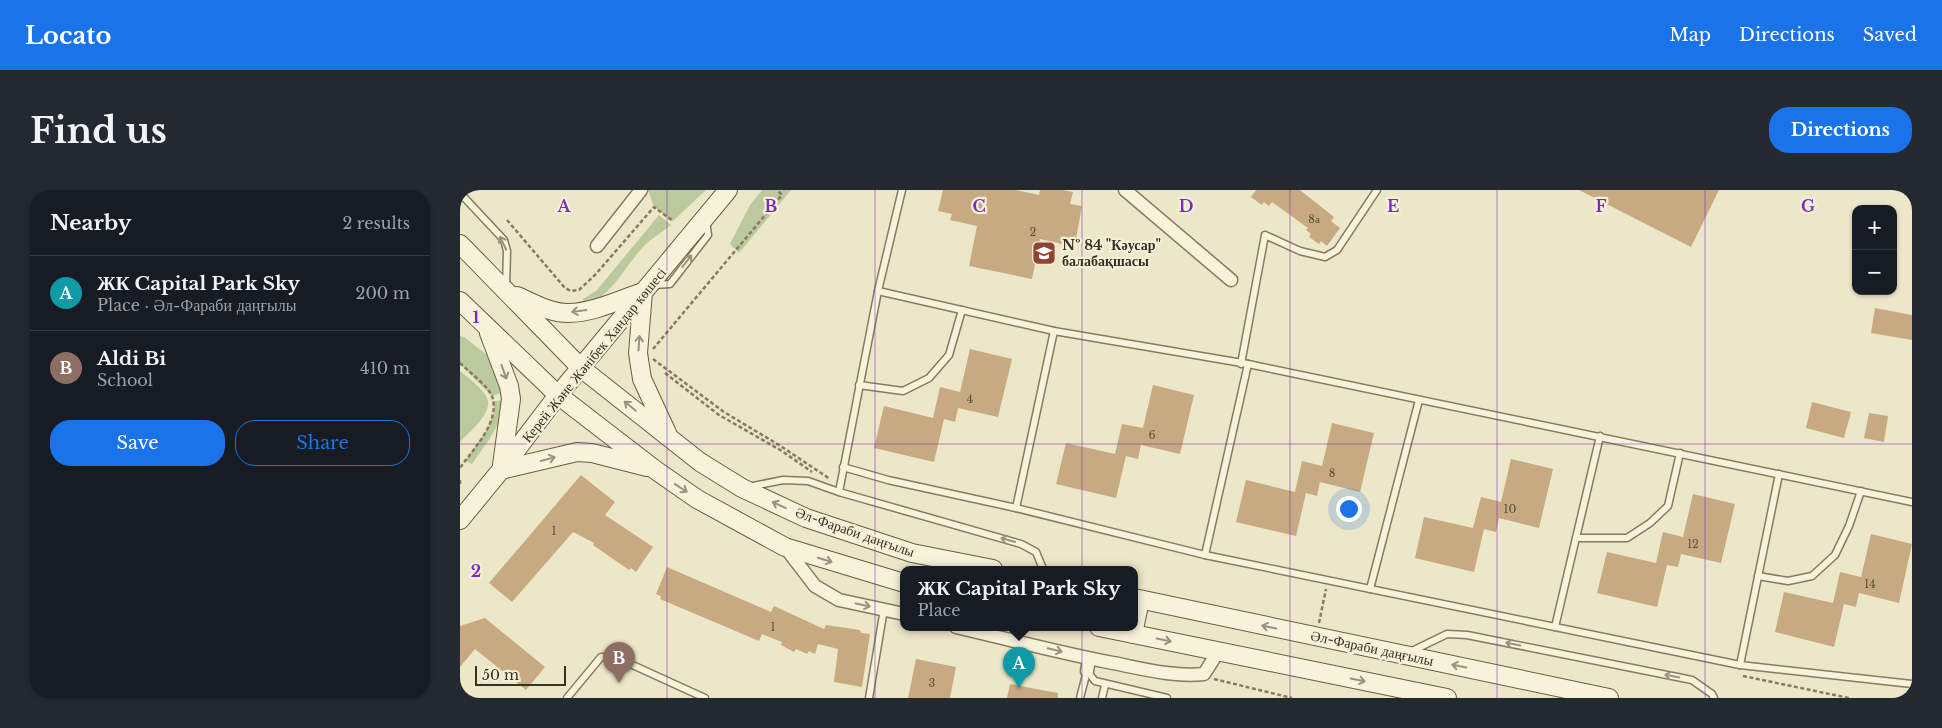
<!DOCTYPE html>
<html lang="en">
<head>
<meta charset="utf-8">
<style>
  body { margin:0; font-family:"Libre Baskerville",serif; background:#242831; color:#f1f3f6 }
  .controls { position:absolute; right:15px; top:15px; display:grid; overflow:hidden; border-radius:10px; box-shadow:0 1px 4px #0004 }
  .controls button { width:45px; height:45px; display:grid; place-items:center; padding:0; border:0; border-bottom:1px solid #363941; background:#171b24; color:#f1f3f6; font:25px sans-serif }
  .scale { position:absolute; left:15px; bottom:12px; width:91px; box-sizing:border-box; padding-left:5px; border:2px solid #383021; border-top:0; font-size:14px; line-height:18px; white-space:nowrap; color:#383021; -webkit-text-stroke:4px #f3f0d7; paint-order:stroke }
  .you { position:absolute; left:888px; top:318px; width:18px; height:18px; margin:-12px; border:4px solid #fff; border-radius:50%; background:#1a73e8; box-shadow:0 0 0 8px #1a73e833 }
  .badge { display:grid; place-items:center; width:32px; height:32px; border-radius:50%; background:#1a73e8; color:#fff; font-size:16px; font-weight:700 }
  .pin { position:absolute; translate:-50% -41px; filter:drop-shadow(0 1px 2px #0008) }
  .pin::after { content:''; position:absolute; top:26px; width:18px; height:15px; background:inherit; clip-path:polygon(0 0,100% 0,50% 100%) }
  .popup { position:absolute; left:440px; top:376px; width:238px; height:65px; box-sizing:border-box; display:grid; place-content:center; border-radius:10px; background:#171b24; filter:drop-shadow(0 1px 4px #0005); font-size:16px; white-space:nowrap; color:#9ea1a6 }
  .popup b { font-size:19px; color:#f1f3f6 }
  .popup::after { content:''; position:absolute; left:50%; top:100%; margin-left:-10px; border:10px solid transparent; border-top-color:#171b24 }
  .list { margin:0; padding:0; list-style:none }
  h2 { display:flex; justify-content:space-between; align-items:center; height:65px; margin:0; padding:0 20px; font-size:21px }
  h2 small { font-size:16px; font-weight:400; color:#9ea1a6 }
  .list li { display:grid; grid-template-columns:32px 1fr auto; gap:15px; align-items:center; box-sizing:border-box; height:75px; padding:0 20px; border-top:1px solid #363941 }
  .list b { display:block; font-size:19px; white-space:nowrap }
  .list p { margin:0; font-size:16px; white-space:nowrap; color:#9ea1a6 }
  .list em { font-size:16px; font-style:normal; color:#9ea1a6 }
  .actions { display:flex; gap:10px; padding:15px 20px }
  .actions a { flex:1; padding:11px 0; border:1px solid #1a73e8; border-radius:20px; text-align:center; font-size:18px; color:#1a73e8 }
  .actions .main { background:#1a73e8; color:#fff }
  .map { position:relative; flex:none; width:1452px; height:508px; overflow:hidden; border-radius:20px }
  header { display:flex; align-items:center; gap:30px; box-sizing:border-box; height:70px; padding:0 25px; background:#1a73e8; color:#fff }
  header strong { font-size:24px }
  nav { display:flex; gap:28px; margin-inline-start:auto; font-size:18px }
  .intro { display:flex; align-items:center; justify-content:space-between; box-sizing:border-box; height:120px; padding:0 30px }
  h1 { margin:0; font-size:35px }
  .button { padding:12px 22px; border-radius:20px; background:#1a73e8; color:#fff; font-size:18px; font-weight:700 }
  main { display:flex; gap:30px; padding:0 30px }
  aside { flex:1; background:#171b24; border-radius:20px; box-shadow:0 1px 4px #0004 }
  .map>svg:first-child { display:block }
</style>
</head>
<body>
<header>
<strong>Locato</strong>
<nav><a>Map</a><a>Directions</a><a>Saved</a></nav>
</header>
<div class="intro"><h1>Find us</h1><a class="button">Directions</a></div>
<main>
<aside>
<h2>Nearby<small>2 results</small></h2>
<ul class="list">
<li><span class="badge" style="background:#0f9aa8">A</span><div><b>ЖК Capital Park Sky</b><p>Place · Әл-Фараби даңғылы</p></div><em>200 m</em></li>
<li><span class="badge" style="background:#8d6e63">B</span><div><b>Aldi Bi</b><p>School</p></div><em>410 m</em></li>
</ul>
<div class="actions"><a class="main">Save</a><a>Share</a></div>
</aside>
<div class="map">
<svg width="1452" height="508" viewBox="0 0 1452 508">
  <rect width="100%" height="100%" fill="#ece7c8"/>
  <!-- green -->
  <g fill="#bcc99d">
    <polygon points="188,0 246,0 213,31 194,17"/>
    <polygon points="302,0 331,0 279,63 270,54 290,15"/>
    <path d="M199,25L211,35C202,42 191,49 183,57C163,79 153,104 125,117L123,109L137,100Z"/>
    <polygon points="0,146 4,147 27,165 44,202 32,206 0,174"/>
    <path d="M0,181C8,188 21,197 26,206C36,221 9,242 0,252Z"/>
    <path d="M45,210C42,236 26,253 12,274L5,271L26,241L34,223L33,211Z"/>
  </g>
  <!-- building -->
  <g fill="#c7aa81">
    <polygon points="483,0 556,0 579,5 580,0 603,0 613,2 610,14 622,16 616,49 603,47 602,54 580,49 572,89 509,76 517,36 490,30 492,24 478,21"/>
    <polygon points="796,0 840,0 874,27 871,31 880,38 867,56 861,51 859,54 849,47 851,44 846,40 848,38 812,12 809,16 804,12 802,15 791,7"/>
    <polygon points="1119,0 1259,0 1231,57"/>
    <polygon points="1415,118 1452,125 1452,150 1411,143"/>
    <polygon points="510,159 552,169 538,227 498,218 495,232 484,229 474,272 414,258 424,216 473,228 480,197 500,202"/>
    <polygon points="693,195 734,205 720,264 681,255 678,269 666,266 656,308 596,294 606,253 655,264 662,234 683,238"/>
    <polygon points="1352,212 1391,222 1384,248 1346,238"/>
    <polygon points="1409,223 1428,226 1424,252 1404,248"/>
    <polygon points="872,233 914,243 900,302 860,292 857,306 846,303 836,346 776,332 786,290 835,302 842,271 862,276"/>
    <polygon points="1051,269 1093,279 1079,338 1039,328 1036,342 1024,339 1014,382 955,368 964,327 1013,338 1021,307 1041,312"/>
    <polygon points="121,285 155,312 145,325 193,357 176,382 171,378 169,380 133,355 134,353 113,342 52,412 29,393"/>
    <polygon points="1233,304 1275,314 1261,373 1221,364 1218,377 1207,375 1197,417 1137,403 1147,362 1196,373 1203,342 1223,347"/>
    <polygon points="1411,344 1452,354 1439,413 1399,403 1396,417 1384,414 1374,457 1315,442 1324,402 1373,413 1380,382 1401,387"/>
    <polygon points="207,377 311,422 314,416 364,439 366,435 400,440 401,443 410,444 402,497 374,492 378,459 358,454 355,464 349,461 347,464 336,459 334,462 321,455 322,452 302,444 299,451 200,409 201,406 196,404"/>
    <polygon points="25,428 85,477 66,500 15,459 0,477 0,436"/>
    <polygon points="456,469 496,477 490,508 448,508"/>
    <polygon points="550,494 598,503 598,508 547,508"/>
  </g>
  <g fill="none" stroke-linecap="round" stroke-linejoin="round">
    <!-- lane casing -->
    <g stroke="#867b5e" stroke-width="9">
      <g id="lane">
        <polyline points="0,3 44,50 47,61 46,97"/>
        <polyline points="194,95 210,94 248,45 246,31"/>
        <polyline points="418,101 594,141 788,174 1452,312"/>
        <polyline points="781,174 805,45 840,61 865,67 877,60 917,0"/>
        <polyline points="399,195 443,201 469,188 489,165 502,120"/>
        <polyline points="383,277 428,290 556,318 745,365 1280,475 1452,494"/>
        <polyline points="288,297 323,290 348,291 379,302 561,354 576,362 583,379"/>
        <polyline points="379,302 418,101 442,0"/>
        <polyline points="556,318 594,141"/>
        <polyline points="1116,348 1167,348 1190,333 1208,316 1220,263"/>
        <polyline points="745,365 788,174"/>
        <polyline points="1298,386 1328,391 1352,386 1375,365 1389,336 1401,301"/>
        <polyline points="910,399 959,210"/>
        <polyline points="1095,437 1140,246"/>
        <polyline points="950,462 987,444 1007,445 1232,490 1252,504 1254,508"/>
        <polyline points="1280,475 1319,284"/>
        <polyline points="627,481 635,491 707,508"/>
        <polyline points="107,508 141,467 155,467 245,508"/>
        <polyline points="409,508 424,419"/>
        <polyline points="620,508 627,481"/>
        <polyline points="642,508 645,495"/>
      </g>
    </g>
    <!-- street casing -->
    <g stroke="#867b5e" stroke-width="15">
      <g id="street">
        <polyline points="665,0 771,90"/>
        <polyline points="137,56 181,0"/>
        <polyline points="325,357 355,396 379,410 444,424"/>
        <path d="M496,437C548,449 600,463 653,473C684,479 713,487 744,484L758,462"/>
        <polyline points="627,481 629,469"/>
      </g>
    </g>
    <!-- secondary casing -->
    <g stroke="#685c41" stroke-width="20">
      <g id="secondary">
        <polyline points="0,54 121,178 240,272 282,298 346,328 452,363 533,379"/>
        <path d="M57,106C73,113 90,123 108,123C133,123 159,110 183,102L178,163L182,189L207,243"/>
        <polyline points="0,111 98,205 194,279 237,309 325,357 444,393"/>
        <polyline points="29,143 49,196 51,209 42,275"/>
        <polyline points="41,280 117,262 132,263 187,277"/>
        <polyline points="0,330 41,280 98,205 268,0"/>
        <polyline points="674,408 1149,508"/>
        <polyline points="639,437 987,508"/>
        <polyline points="673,444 680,410"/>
      </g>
    </g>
    <!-- path -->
    <g stroke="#867b5e" stroke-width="2.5" stroke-dasharray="4 2.5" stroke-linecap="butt">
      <polyline points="47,30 105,98 111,101 119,100 135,85 194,17 213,31"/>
      <polyline points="193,159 322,5 317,0"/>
      <polyline points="193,169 264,222 319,255 370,289"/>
      <path d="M0,173C8,181 28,196 32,206C41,232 13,259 0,278"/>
      <polyline points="205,183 259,225 322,261 352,282"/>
      <polyline points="0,290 0,296"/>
      <polyline points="859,433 866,399"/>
      <polyline points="1283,486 1389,508"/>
      <polyline points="754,489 832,508"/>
    </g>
    <!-- lane -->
    <use href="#lane" stroke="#f7f3db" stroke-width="6"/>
    <!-- street -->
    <use href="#street" stroke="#f7f3db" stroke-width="12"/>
    <!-- secondary -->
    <use href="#secondary" stroke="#f7f3db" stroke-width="18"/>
  </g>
  <!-- one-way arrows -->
  <defs><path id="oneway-shaft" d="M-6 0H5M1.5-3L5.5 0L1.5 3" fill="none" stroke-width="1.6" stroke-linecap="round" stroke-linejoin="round" transform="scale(1.25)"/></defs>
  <g stroke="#98927e">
    <use href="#oneway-shaft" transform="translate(43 53) rotate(-115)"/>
    <use href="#oneway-shaft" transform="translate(227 71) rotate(-52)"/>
    <use href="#oneway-shaft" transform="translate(119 121) rotate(172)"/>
    <use href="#oneway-shaft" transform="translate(179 153) rotate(-86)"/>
    <use href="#oneway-shaft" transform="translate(44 182) rotate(70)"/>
    <use href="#oneway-shaft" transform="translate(170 216) rotate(-141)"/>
    <use href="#oneway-shaft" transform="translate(88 269) rotate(-15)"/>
    <use href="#oneway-shaft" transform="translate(221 298) rotate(34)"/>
    <use href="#oneway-shaft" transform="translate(319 315) rotate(-155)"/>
    <use href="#oneway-shaft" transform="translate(548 350) rotate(-164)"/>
    <use href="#oneway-shaft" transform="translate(365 370) rotate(17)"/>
    <use href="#oneway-shaft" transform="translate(403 415) rotate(12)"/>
    <use href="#oneway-shaft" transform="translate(809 437) rotate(-168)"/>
    <use href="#oneway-shaft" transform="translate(704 450) rotate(12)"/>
    <use href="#oneway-shaft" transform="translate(1053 454) rotate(-169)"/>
    <use href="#oneway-shaft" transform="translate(595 460) rotate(13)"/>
    <use href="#oneway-shaft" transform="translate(999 476) rotate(-168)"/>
    <use href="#oneway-shaft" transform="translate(1212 486) rotate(-169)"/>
    <use href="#oneway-shaft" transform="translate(898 490) rotate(11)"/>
  </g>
  <!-- grid -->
  <path fill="none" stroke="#7b2cbf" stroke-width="1" stroke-opacity="0.55" d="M207,0V508M415,0V508M622,0V508M830,0V508M1037,0V508M1245,0V508M0,254H1452"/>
  <!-- icons -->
  <defs>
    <g id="school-square" transform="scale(1.25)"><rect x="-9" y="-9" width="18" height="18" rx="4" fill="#914333" stroke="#f3f0d7"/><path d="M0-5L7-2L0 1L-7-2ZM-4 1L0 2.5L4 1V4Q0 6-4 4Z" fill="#fff"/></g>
  </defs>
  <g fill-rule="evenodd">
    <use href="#school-square" x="584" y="63"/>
  </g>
  <g text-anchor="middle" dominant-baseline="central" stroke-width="4.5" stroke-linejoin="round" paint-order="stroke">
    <!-- number labels -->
    <g font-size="11" fill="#5c4e39">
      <text x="854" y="29">8а</text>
      <text x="573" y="42">2</text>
      <text x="510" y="209">4</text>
      <text x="692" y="245">6</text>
      <text x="872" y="283">8</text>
      <text x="1050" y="319">10</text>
      <text x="94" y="341">1</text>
      <text x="1233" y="354">12</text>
      <text x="1410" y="394">14</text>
      <text x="313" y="437">1</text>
      <text x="472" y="493">3</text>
    </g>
    <!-- poi labels -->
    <g font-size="14" font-weight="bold" fill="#383021" stroke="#f3f0d7" text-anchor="start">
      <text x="602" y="55">№ 84 "Кәусар"<tspan x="602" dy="16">балабақшасы</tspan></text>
    </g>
    <!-- street labels -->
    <g font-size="14" fill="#383021" stroke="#f3f0d7">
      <text transform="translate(134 165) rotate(-51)">Керей Және Жәнібек Хандар көшесі</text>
      <text transform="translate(395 342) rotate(19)">Әл-Фараби даңғылы</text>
      <text transform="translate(912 458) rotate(12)">Әл-Фараби даңғылы</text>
    </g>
  </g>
  <g font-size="16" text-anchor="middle" font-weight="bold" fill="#7b2cbf" stroke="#f3f0d7" stroke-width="4.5" stroke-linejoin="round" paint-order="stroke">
    <text x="104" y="22">A</text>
    <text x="311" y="22">B</text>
    <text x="519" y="22">C</text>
    <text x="726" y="22">D</text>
    <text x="933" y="22">E</text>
    <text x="1141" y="22">F</text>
    <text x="1348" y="22">G</text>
    <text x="16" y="133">1</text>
    <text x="16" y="387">2</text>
  </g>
</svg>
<div class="controls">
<button>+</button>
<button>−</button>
</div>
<div class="scale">50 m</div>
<div class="you"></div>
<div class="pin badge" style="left:559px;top:498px;background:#0f9aa8">A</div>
<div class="popup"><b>ЖК Capital Park Sky</b>Place</div>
<div class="pin badge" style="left:159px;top:493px;background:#8d6e63">B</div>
</div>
</main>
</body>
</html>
